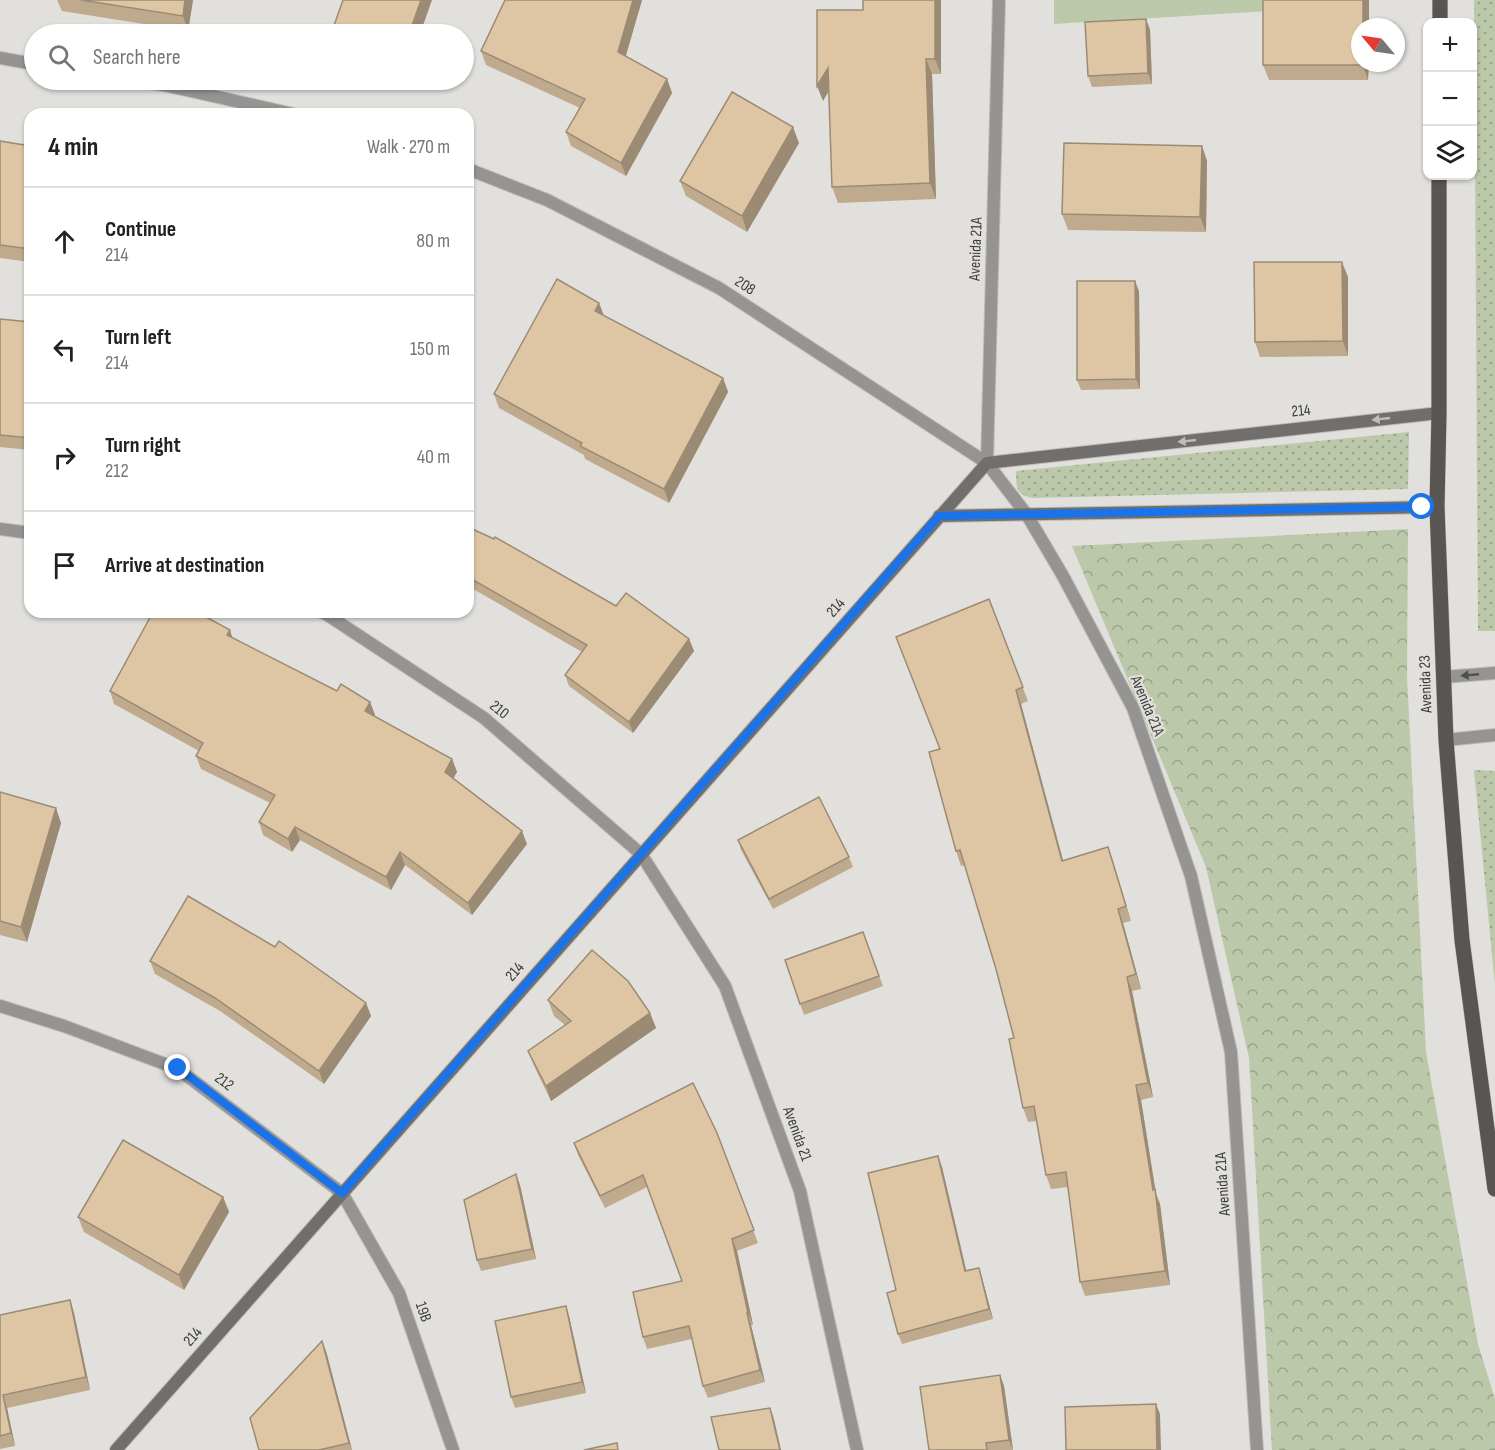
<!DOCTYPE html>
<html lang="en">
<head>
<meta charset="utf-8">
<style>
  body { margin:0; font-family:"Sofia Sans Condensed",sans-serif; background:#f2f2f2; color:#222 }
  .controls { position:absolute; right:18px; top:18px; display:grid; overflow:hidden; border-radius:12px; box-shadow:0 2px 4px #0004 }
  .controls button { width:54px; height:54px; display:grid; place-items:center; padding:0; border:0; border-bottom:2px solid #e0e0e0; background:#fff; color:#222; font:30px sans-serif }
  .compass { position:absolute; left:1351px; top:18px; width:54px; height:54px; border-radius:50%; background:#fff; box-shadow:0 2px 4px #0004; rotate:299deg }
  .stop { position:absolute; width:18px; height:18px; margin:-14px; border:4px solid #1a73e8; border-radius:50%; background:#fff }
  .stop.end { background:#1a73e8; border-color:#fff; box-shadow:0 2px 6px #0008 }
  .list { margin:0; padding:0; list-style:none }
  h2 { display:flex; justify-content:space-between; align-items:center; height:78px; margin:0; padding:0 24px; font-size:26px }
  h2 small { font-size:20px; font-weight:400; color:#767676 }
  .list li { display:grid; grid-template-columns:39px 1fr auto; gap:18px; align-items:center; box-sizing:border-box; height:108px; padding:0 24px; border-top:2px solid #e0e0e0 }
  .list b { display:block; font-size:22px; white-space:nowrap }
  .list p { margin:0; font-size:20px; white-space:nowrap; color:#767676 }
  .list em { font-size:20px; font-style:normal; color:#767676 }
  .icon { flex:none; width:33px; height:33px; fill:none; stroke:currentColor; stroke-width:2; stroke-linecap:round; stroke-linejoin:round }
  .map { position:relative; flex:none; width:1495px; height:1450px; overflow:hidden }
  .search { position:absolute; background:#fff; box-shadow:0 2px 4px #0004; left:24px; top:24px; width:450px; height:66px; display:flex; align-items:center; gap:15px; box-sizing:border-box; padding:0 21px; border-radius:33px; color:#767676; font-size:22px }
  .panel { position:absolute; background:#fff; box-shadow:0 2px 4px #0004; left:24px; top:108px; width:450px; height:510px; border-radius:18px }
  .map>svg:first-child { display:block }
</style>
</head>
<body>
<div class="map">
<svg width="1495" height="1450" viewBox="0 0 1495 1450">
  <defs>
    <pattern id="grass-dots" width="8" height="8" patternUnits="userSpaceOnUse" patternTransform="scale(1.5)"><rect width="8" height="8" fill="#bbc8aa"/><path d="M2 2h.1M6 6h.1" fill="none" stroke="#99a48b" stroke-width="1.8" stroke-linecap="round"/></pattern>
    <pattern id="forest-crowns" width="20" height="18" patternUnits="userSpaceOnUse" patternTransform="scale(1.5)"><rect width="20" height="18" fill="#bbc8aa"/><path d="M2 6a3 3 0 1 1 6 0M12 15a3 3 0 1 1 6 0" fill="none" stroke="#99a48b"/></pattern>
  </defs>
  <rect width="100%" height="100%" fill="#e2e0dc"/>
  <!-- grass -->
  <g fill="url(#grass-dots)">
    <polygon points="1474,0 1495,0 1495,631 1478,631"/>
    <path d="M1409,432L1408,489L1033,498C1014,494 1017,487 1016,471Z"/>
    <polygon points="1474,770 1495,771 1495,985"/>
  </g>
  <!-- forest -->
  <polygon fill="url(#forest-crowns)" points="1408,529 1407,676 1426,1052 1478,1344 1495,1399 1495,1450 1272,1450 1249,1058 1206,867 1072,546"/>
  <!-- garden -->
  <polygon fill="#bbc8aa" points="1054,0 1268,0 1268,11 1054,24"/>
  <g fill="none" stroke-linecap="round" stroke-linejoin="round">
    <!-- street casing -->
    <g stroke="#bdbcb8" stroke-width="14">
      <g id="street">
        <polyline points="0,58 34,64"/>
        <polyline points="132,80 164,85 293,114"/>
        <polyline points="468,169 547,200 719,288 987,463 1027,515 1063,576 1133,708 1191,876 1231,1052 1257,1450"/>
        <polyline points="987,463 999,0"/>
        <polyline points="0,529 30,533"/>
        <polyline points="321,612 326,614 484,718 641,854 725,986 800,1191 857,1450"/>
        <polyline points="1444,677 1495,673"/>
        <polyline points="1446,740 1495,735"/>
        <polyline points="0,1006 64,1026 178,1069 342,1193 399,1293 453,1450"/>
      </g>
    </g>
    <!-- secondary casing -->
    <g stroke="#bdbcb8" stroke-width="14">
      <g id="secondary">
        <polyline points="939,516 1437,507"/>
        <polyline points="116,1450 987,463 1439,413"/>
      </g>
    </g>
    <!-- primary casing -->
    <g stroke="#bdbcb8" stroke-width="16">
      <g id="primary">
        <polyline points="1440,22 1440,0"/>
        <polyline points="1439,176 1439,413 1437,507 1446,740 1462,940 1495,1189"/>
      </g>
    </g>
    <!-- street -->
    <use href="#street" stroke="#959493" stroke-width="12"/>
    <!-- secondary -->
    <use href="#secondary" stroke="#716f6d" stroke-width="12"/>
    <!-- primary -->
    <use href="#primary" stroke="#585553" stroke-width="15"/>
  </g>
  <!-- wall -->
  <g fill="#bfaa8e">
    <polygon points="57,0 193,0 188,31 62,11"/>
    <polygon points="505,0 642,0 625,56 667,79 672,93 626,176 571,146 566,132 580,108 486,65 481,51"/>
    <polygon points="863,0 941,0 941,74 932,74 936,199 838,203 832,187 829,91 823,101 863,10"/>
    <polygon points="1263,0 1369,0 1368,80 1269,80 1263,65"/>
    <polygon points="1146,19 1150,30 1152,84 1092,87 1088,76"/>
    <polygon points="379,80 404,80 401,87"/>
    <polygon points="0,141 30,146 30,262 0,258"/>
    <polygon points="799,143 747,232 686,196 680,181"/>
    <polygon points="1202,146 1207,161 1206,232 1068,230 1062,214"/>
    <polygon points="1348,277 1348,356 1260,357 1255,342"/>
    <polygon points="1139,291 1140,389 1081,390 1077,380"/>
    <polygon points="599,303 604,316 723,378 728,392 669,503 585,459 584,455 499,408 494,394"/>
    <polygon points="0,319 30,322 30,450 0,447"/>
    <polygon points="468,527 616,606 689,639 694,651 633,733 569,686 565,675 582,652 468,586"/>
    <polygon points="989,599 1028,701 1021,704 1063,861 1108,847 1131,921 1123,923 1141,989 1132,991 1153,1097 1141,1100 1156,1194 1160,1204 1170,1285 1085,1296 1080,1282 1068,1187 1051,1189 1046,1175 1037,1121 1028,1122 1023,1108 1014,1038 996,969 965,865 961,866 956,851"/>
    <polygon points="230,630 232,638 337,691 370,702 375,715 374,716 452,759 457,772 453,779 527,844 472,915 405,865 391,890 300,840 292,852 263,835 259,822 270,803 201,769 196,756 199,751 114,704 110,691"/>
    <polygon points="0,792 61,823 27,942 0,935"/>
    <polygon points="738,840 849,857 853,867 773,909 741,850"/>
    <polygon points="863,932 883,986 804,1015 785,960"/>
    <polygon points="150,961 366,1003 371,1016 324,1084 220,1011 155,974"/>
    <polygon points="548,1000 650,1013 656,1028 551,1101 534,1066 528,1051 565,1025 554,1016"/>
    <polygon points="717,1133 758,1243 737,1251 753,1325 751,1325 765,1382 708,1398 703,1386 692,1339 647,1349 643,1337 682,1281 647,1187 605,1208 578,1155 574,1143"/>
    <polygon points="942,1167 966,1271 979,1268 982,1278 993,1319 902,1344 898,1334 896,1290"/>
    <polygon points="520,1185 536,1259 481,1271 477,1260"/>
    <polygon points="223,1197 229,1212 184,1290 84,1232 78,1217"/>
    <polygon points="70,1300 74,1313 90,1390 7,1408 15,1446 0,1449 0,1315"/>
    <polygon points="569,1316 586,1393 515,1408 511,1397"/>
    <polygon points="326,1351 352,1450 259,1450"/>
    <polygon points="1000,1375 1004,1386 1013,1450 929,1450"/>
  </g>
  <!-- shaded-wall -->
  <g fill="#9b8b74">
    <polygon points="185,0 193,0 188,31 183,16"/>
    <polygon points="421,0 432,0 420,34 409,34"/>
    <polygon points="633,0 642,0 623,66 618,52"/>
    <polygon points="935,0 941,0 941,74 935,59"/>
    <rect x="1363" y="0" width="6" height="27"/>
    <polygon points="1146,19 1150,30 1152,84 1148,73"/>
    <polygon points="926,59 932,74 936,199 930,183"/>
    <polygon points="1363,63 1369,63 1368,80 1363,65"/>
    <polygon points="828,68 833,83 823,101 817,86"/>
    <polygon points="667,79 672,93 626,176 621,163"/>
    <polygon points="398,80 404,80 401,87"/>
    <polygon points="793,127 799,143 747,232 742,216"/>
    <polygon points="1202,146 1207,161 1206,232 1200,217"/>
    <polygon points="1342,262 1348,277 1348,356 1343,341"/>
    <polygon points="469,272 474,286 468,297 468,274"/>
    <polygon points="1135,281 1139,291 1140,389 1136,379"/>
    <polygon points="599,303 604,316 595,311"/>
    <polygon points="723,378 728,392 669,503 664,489"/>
    <polygon points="230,630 234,643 227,635"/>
    <polygon points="689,639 694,651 633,733 629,722"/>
    <polygon points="1016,690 1021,704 1067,875 1062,861"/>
    <polygon points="370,702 375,715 369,723 365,711"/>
    <polygon points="452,759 457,772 449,785 445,772"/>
    <polygon points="56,808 61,823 27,942 21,927"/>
    <polygon points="295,827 300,840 292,852 288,839"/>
    <polygon points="522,831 527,844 472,915 468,903"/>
    <polygon points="1108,847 1113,861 1131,921 1126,906"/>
    <polygon points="400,852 405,865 391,890 386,877"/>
    <polygon points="1118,909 1123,923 1141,989 1136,974"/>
    <polygon points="1127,977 1132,991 1153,1097 1148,1083"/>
    <polygon points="366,1003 371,1016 324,1084 319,1071"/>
    <polygon points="650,1013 656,1028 551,1101 546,1086"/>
    <polygon points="1136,1085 1141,1100 1156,1194 1160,1204 1170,1285 1165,1271 1153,1190"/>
    <polygon points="938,1156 942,1167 969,1282 965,1271"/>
    <polygon points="516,1174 520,1185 536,1259 532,1249"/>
    <polygon points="223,1197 229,1212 184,1290 179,1275"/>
    <polygon points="732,1239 737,1251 753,1325 748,1313"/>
    <polygon points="979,1268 982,1278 993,1319 989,1309"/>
    <polygon points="70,1300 74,1313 90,1390 86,1377"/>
    <polygon points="566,1306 569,1316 586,1393 582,1382"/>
    <polygon points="747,1313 751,1325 765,1382 760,1370"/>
    <polygon points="322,1341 326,1351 352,1450 349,1443"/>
    <polygon points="1000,1375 1004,1386 1013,1450 1009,1440"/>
    <polygon points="3,1395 7,1408 15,1446 11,1433"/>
    <polygon points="1156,1404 1160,1414 1161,1450 1157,1450"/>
    <polygon points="770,1408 774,1419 781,1450 780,1450"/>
  </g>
  <!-- building -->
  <g fill="#dec6a5" stroke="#9b8b74" stroke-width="1.5">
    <polygon points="81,0 185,0 183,16"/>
    <polygon points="343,0 421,0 409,34 331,34"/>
    <polygon points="505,0 633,0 618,52 667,79 621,163 566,132 585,99 481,51"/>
    <polygon points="863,0 935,0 935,59 926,59 930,183 832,187 828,68 817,86 817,10 863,10"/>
    <polygon points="1263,0 1363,0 1363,27 1360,27 1360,63 1363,63 1363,65 1263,65"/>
    <polygon points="1146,19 1148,73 1088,76 1085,22"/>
    <polygon points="732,92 793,127 742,216 680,181"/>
    <polygon points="0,141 30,146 30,249 0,245"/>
    <polygon points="1064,143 1202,146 1200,217 1062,214"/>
    <polygon points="1254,262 1342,262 1343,341 1255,342"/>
    <polygon points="557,279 599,303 595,311 723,378 664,489 580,446 582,443 494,394"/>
    <polygon points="1077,281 1135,281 1136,379 1077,380"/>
    <polygon points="0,319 30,322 30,438 0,435"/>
    <polygon points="468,527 494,539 495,537 616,606 626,593 689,639 629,722 565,675 587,645 468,577"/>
    <polygon points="989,599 1023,687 1016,690 1062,861 1108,847 1126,906 1118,909 1136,974 1127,977 1148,1083 1136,1085 1153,1190 1155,1189 1165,1271 1080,1282 1066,1172 1046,1175 1034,1106 1023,1108 1009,1039 1014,1038 996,969 960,850 956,851 929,752 940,749 896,637"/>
    <polygon points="153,612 197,612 230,630 227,635 337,691 341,684 370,702 365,711 452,759 445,772 522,831 468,903 400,852 386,877 295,827 288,839 259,822 275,795 196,756 203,743 110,691"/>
    <polygon points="0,792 56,808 21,927 0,921"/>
    <polygon points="819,797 849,857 769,899 738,840"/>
    <polygon points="188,896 275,947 279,941 366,1003 319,1071 215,998 150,961"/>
    <polygon points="863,932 879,976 800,1004 785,960"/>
    <polygon points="592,950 628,981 650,1013 546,1086 528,1051 571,1021 548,1000"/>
    <polygon points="693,1083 717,1133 754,1230 732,1239 748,1313 747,1313 760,1370 703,1386 689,1326 643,1337 633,1292 682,1281 643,1175 600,1196 574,1143"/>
    <polygon points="123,1140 223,1197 179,1275 78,1217"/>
    <polygon points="938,1156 965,1271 979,1268 989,1309 898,1334 887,1293 896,1290 868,1173"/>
    <polygon points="516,1174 532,1249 477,1260 464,1200"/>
    <polygon points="70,1300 86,1377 3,1395 11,1433 0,1436 0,1315"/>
    <polygon points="566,1306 582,1382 511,1397 495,1321"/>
    <polygon points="322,1341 349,1443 319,1450 259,1450 250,1418"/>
    <polygon points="1000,1375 1009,1440 986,1443 987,1450 929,1450 920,1387"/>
    <polygon points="1156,1404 1157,1450 1066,1450 1065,1407"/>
    <polygon points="770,1408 780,1450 719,1450 711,1417"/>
    <polygon points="617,1443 618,1450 584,1450"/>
  </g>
  <!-- one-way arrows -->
  <defs><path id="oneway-solid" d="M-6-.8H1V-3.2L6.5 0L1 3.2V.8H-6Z" transform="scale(1.5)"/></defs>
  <g fill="#c0bebb">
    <use href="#oneway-solid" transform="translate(1381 419) rotate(174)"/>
    <use href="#oneway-solid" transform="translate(1187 441) rotate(174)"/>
  </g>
  <use fill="#4e4e4c" href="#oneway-solid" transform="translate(1470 675) rotate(175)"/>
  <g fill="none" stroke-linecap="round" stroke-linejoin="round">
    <!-- route -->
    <polyline stroke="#1a73e8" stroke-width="8" points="178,1068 342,1193 939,516 1422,507"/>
  </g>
  <g text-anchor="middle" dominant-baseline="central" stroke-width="4.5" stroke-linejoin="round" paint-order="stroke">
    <!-- street labels -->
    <g font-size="16" fill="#3c3c3a" stroke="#e2e0dc">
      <text transform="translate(976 249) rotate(-88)">Avenida 21A</text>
      <text transform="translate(745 286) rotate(33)">208</text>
      <text transform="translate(1301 411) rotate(-6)">214</text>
      <text transform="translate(836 608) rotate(-49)">214</text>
      <text transform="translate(1426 684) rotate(-92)">Avenida 23</text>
      <text transform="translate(1147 706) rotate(67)">Avenida 21A</text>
      <text transform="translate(499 710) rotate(39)">210</text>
      <text transform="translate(515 972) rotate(-49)">214</text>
      <text transform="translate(224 1082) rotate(37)">212</text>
      <text transform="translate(797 1134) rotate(70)">Avenida 21</text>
      <text transform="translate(1223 1184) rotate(-94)">Avenida 21A</text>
      <text transform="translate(423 1312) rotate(71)">19B</text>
      <text transform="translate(193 1337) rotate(-49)">214</text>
    </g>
  </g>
</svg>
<div class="controls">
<button>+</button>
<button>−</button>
<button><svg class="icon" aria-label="layers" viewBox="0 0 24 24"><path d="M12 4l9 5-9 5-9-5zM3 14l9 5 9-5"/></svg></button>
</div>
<svg class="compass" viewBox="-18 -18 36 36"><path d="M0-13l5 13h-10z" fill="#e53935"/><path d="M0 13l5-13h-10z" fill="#767676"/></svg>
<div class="stop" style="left:1422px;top:507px"></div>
<div class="stop end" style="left:178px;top:1068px"></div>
<div class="search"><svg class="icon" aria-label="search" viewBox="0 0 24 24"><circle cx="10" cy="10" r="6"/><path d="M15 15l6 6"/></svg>Search here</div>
<section class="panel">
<h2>4 min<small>Walk · 270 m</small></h2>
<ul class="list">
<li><svg class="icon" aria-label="ahead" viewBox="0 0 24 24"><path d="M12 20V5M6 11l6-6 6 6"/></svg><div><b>Continue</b><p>214</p></div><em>80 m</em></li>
<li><svg class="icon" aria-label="left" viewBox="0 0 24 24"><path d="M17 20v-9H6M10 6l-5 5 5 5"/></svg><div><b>Turn left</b><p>214</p></div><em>150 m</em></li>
<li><svg class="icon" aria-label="right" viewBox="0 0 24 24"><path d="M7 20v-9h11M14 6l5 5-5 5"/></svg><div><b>Turn right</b><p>212</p></div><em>40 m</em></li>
<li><svg class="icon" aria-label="arrive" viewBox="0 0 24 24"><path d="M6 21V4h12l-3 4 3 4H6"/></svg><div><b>Arrive at destination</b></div></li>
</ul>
</section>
</div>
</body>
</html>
